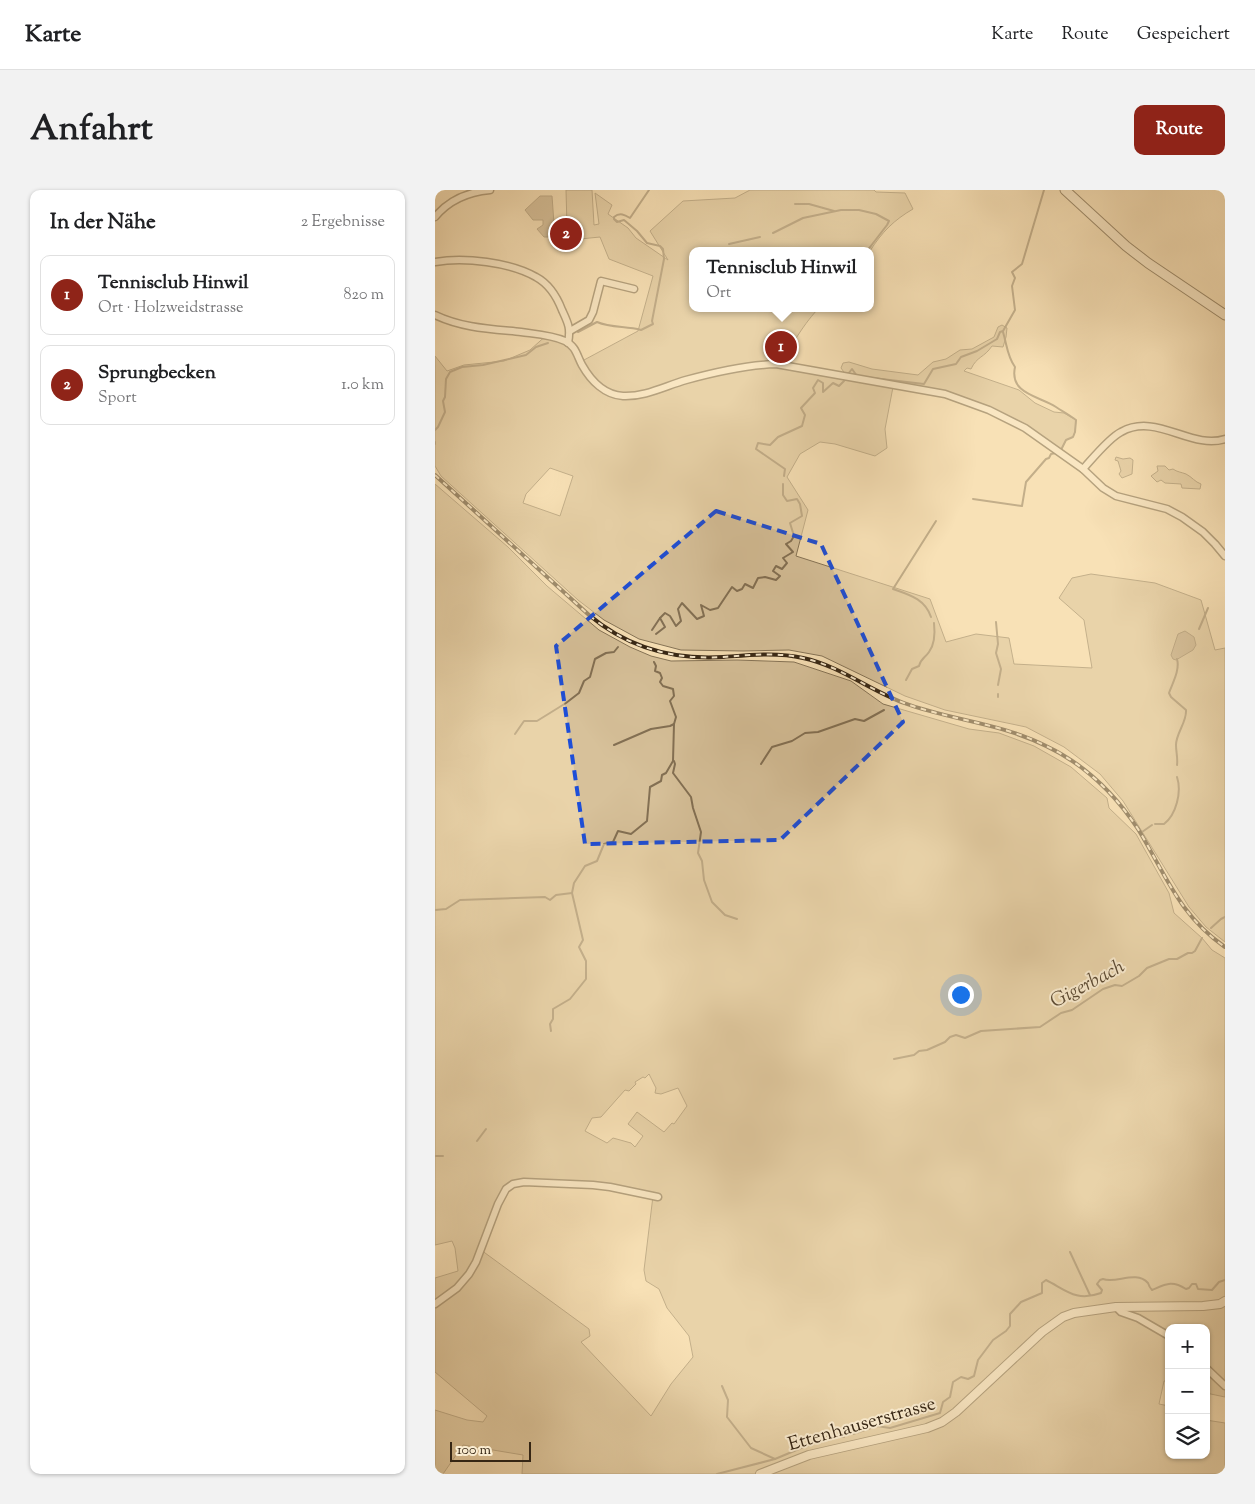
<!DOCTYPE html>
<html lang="de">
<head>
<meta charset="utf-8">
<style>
  body { margin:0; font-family:"Sorts Mill Goudy",serif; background:#f2f2f2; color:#202124 }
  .controls { position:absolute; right:15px; bottom:15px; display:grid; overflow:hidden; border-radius:10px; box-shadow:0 1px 4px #0004 }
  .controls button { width:45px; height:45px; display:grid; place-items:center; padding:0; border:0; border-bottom:1px solid #e0e0e0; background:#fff; color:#202124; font:25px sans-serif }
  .scale { position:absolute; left:15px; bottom:12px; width:81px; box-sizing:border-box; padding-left:5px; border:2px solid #362614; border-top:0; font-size:14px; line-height:18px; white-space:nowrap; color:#362614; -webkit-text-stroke:4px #faecd0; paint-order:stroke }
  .you { position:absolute; left:525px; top:804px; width:18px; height:18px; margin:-12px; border:4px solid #fff; border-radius:50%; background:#1a73e8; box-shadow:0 0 0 8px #1a73e833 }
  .badge { display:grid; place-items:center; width:32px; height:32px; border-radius:50%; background:#8f2418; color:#fff; font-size:16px; font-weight:700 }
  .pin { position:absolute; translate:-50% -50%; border:2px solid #fff; box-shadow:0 1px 5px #0006 }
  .popup { position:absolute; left:254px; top:57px; width:185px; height:65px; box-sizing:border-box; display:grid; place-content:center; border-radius:10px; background:#fff; filter:drop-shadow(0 1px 4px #0005); font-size:16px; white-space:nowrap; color:#757577 }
  .popup b { font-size:19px; color:#202124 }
  .popup::after { content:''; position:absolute; left:50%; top:100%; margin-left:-10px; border:10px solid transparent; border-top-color:#fff }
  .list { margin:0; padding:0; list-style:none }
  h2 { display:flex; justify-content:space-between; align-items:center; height:65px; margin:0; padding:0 20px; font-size:21px }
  h2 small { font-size:16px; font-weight:400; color:#757577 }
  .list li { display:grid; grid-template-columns:32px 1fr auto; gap:15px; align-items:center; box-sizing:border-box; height:80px; margin:0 10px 10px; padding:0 10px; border:1px solid #e0e0e0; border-radius:10px }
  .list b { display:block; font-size:19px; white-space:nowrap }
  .list p { margin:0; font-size:16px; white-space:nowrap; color:#757577 }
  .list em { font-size:16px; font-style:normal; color:#757577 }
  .icon { flex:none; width:28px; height:28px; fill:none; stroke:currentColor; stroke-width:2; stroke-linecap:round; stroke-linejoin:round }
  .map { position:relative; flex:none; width:790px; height:1284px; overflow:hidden; border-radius:10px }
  header { display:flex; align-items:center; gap:30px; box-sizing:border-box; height:70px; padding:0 25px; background:#fff; border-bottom:1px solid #e0e0e0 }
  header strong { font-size:24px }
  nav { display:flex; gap:28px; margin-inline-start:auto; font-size:18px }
  .intro { display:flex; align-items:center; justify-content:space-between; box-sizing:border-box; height:120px; padding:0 30px }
  h1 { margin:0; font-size:35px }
  .button { padding:12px 22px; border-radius:10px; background:#8f2418; color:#fff; font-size:18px; font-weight:700 }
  main { display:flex; gap:30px; padding:0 30px }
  aside { flex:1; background:#fff; border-radius:10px; box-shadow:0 1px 4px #0004 }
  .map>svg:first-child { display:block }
</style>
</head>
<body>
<header>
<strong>Karte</strong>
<nav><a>Karte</a><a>Route</a><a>Gespeichert</a></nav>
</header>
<div class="intro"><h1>Anfahrt</h1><a class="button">Route</a></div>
<main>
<aside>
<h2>In der Nähe<small>2 Ergebnisse</small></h2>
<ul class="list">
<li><span class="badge">1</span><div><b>Tennisclub Hinwil</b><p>Ort · Holzweidstrasse</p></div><em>820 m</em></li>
<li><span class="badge">2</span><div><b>Sprungbecken</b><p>Sport</p></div><em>1.0 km</em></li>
</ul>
</aside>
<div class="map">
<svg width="790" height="1284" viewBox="0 0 790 1284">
  <rect width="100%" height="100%" fill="#f8e1b6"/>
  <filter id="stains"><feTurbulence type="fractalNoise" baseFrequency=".004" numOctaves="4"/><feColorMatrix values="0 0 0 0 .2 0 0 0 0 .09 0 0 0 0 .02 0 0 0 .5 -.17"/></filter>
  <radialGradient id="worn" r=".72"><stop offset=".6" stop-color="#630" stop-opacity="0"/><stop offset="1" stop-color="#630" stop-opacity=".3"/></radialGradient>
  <!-- green -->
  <g fill="#d7c19a" stroke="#867457" fill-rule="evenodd">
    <path d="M131,0H157L159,35L164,34L160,3L177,15L173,24L193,38L201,48L233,70L215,41L248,11L300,8L315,0H439L441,2L470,3L478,19C459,30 447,42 435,61H257V118H384C372,130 352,159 349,175L458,197L450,239L452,258L440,266L400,254L385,252L365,264L352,287L373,320L361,366L495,409L511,452L541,444L574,448L579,474L657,478L649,430L624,408L637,388L656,384L720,393L766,410L780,460L790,458V752L771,737L754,717L688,611L665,584L629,557L591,537L510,520L470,506L387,466L354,460L308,461L246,460L204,449L169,430L143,410L6,286L0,276V166L12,181L29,175L69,171L95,160L114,143L137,153L149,170L203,141L218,86L174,69L165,47L145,49L144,36L132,37ZM115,278L138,286L125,326L88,313L91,304Z"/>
    <path d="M567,135L572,138L571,147L568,157L557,156C549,168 542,166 536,179L532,178L529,181L584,200L600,213L619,222L629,223L641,230L640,242L638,247L631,250L626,260L590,238L527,210L411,185L406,178L408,173L414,172L437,179L483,185L498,172L511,169L525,160L537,159L559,147L563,137Z"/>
    <polygon points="681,267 688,269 695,268 698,270 697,284 687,288 684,284 686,281 683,271 680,270"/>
    <path d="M722,276H730L734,280L738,279C742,282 746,282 751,284C757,287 760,292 766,294L765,299L747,298L746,294L730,293L726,290L722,292L716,286L723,281Z"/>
    <path d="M0,294L73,357L112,396L164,440L195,457L216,466L236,471L302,470L359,472L416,491L448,514L534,539L564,543L599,556L636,577L672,608L674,618L701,644L734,703L739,723L767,748L777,760L790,768V1207L771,1203V1138H734V1191H729L724,1214L734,1216V1265H771V1230L790,1233V1284H87L88,1265L28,1255L8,1284H0V1220L32,1230L48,1232L52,1226L0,1182V1088L23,1081L20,1058L17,1051L0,1055ZM214,884L221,898L220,903L226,904L243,898L252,916L239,934L237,933L229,942L202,922L193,934L208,946L200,957L196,953L178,948L172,953L150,941L157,928L166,927L190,900L194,901L201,894L200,892L208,887L210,888ZM89,992L189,999L218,1006L209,1080L211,1091L224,1099L232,1118L254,1146L258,1167L236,1194L216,1226L146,1152L155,1146L154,1139L46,1060L71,999Z"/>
  </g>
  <!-- water -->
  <g fill="#b6a17f" stroke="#837054">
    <polygon points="105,6 117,6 120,47 109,47 102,39 108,35 108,30 98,30 90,20"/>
    <polygon points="750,441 759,447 761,455 758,460 741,470 738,469 736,465 743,444"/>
  </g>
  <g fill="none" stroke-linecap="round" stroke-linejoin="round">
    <!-- stream -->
    <g stroke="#837054" stroke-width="2">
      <polyline points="360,14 374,14 399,21"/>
      <polyline points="338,43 368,28 406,20 424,20 441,24 454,31 452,35 432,61"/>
      <polyline points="294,54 325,47"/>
      <path d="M143,142L162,132C176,138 191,136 206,140L218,134L217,131L229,69L228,59L225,56L212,53L202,41L189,30L182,32L179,29V27C185,22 190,25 195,28L214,0"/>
      <path d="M568,142C572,155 572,166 580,177C574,204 604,206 621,217C627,221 634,225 641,230L640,242L638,247L631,250L626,260"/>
      <polyline points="413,184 417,179 422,186"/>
      <polyline points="429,187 489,194 498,179 521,174 526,167 542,161 562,149 565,142 568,141 580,120 577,96 580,88 577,82 587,74 609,0"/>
      <polyline points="0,240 3,237 10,222 8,211 10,207 11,189 15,182 27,177 48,175 91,165 101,157 113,153"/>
      <polyline points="0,252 0,254"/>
      <polyline points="349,286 350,279 321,259 323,253 335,255 343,247 367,236 370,225 366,218 380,203 378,198 383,190 388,193 388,202 398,193 404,196 409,191"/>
      <polyline points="538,309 587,316 591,292 611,269 614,268 616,264 621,263"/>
      <path d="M496,427C490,409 475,405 458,399L501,331"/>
      <polyline points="561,432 563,454 561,463 566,479 563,495"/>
      <polyline points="764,439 773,418"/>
      <polyline points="217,440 225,428"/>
      <polyline points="221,444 230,437 225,428 230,423 235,426 241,436 246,431 243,419 247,413 262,429 269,426 266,415 275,420 283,418 297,397 302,401 307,399 310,394 318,398 323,388 330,387 341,390 345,386 338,381 341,376 347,379 352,373 348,368 358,362 351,354 356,351 359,346 355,333 367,326 365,314 362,309 352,311 348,305 348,294"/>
      <path d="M471,490L477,479L484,476C486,468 490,468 494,462C500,454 500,442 499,433"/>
      <polyline points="563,504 563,507"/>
      <polyline points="80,544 89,531 102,531 131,513 144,503 149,491 155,487 160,469 171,463 179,462 183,457"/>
      <polyline points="179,555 216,539 235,536 239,534"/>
      <polyline points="239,571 240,574 238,583 256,607 258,618 266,642 263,663 267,671 269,690 277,712 290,725 302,729"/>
      <polyline points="326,574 337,557 357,551 370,543 383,542 420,529 429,531 449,520"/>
      <path d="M742,575C743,568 741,562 741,555C741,543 752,532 751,520L736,507L734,503C738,492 745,480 742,469"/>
      <path d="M720,634H729C741,625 747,602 742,587"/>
      <polyline points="707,642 717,635"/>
      <polyline points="0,720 11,719 25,710 110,707 115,710 121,705 137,703"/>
      <polyline points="776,738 786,729 790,727"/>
      <polyline points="116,841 115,834 118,829 118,819 135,809 151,789 151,771 144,757 148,750 137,703 139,693 150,676 162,671 169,654 178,652 183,641 196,644 212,631 215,597 226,591 227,585 231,583 238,571 239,534 241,527 235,511 239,506 238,499 228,496 225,492 227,488 225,483 220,481 221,476 219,472"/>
      <polyline points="459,869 479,865 484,861 492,860 510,852 515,847 521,845 530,848 546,841 605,837 626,823 637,820 668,799 680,795 687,796 704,786 712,778 734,769 742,769 753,763 757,763 760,761 767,748"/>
      <polyline points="42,951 51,939"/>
      <polyline points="0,966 8,966"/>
      <polyline points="635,1062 655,1105"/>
      <polyline points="287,1196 293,1210 292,1227 316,1258 340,1269"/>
      <path d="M418,1244L442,1236L455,1238L505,1223L508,1212L515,1207L518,1192L526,1187L533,1189L539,1186L543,1170L558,1150L571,1141L575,1136V1124L586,1112L607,1103V1093L611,1090C631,1100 641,1112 666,1103L667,1100L662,1094L665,1090L668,1089C681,1094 701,1080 713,1093C714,1096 715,1098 717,1100C731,1094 737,1090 751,1099L754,1098L757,1094H761L763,1099L777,1100L784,1092L790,1090"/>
      <polyline points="282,1284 340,1269 395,1246 409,1247"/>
    </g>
    <!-- minor casing -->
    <g stroke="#66553c" stroke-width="9">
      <g id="minor">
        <path d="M0,27C14,10 33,2 55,0"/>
        <path d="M0,72C29,67 75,72 101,87C114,94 122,107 127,120C133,133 136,138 133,153"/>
        <path d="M0,125C27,138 56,139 86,142C100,144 117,145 130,151C141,156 142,166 147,175C156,191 170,205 188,206C210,207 230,196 251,190C280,182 311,175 341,174L510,204L554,220L590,238L648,279L668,298L681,306L732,319L747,327L768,342L780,354L790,366"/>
        <polyline points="135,141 154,130 158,122 166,91 199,99"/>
        <path d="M648,279C658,268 674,248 686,242C721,222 756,260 790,249"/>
        <polyline points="0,1114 22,1098 34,1084 41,1072 63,1014 71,999 78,994 89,992 158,995 175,997 223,1007"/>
        <polyline points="681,1117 686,1122 703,1128 734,1146"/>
        <polyline points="771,1178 790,1196"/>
      </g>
    </g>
    <!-- tertiary casing -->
    <g stroke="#66553c" stroke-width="10">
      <polyline id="tertiary" points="325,1284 374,1265 492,1238 507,1232 521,1222 607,1142 628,1127 639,1123 681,1117 768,1116 785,1114 790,1111"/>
    </g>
    <!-- secondary casing -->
    <g stroke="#362614" stroke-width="11">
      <polyline id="secondary" points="630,0 691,56 713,73 790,125"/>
    </g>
    <!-- minor -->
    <use href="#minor" stroke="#faecd0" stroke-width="6"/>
    <!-- tertiary -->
    <use href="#tertiary" stroke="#faecd0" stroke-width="8"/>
    <!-- secondary -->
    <use href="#secondary" stroke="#faecd0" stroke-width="9"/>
    <!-- rail casing -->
    <g stroke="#362614" stroke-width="4">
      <path id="rail" d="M0,285L154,425C193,458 238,470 288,467C315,465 342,462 368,468C405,476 434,500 469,513C515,530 566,533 611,556C649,574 680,604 703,639C731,685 744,725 790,757"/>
    </g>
    <!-- rail -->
    <use href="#rail" stroke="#faecd0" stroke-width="2" stroke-dasharray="5.5" stroke-linecap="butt"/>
  </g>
  <!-- marked area -->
  <path d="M0 0H790V1284H0ZM281,321L386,354L468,532L345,650L150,654L121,456Z" fill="#f8e1b6" fill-opacity=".55" fill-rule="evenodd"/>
  <path fill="none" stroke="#1d4ed8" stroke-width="4" stroke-dasharray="10 6" stroke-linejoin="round" d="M281,321L386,354L468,532L345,650L150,654L121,456Z"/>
  <g text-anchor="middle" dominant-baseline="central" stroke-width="4" stroke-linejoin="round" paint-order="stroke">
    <!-- street labels -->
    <g font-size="19" fill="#362614" stroke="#faecd0">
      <text transform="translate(427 1235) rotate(-16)">Ettenhauserstrasse</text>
    </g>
    <!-- water labels -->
    <g font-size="20" font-style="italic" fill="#5c4b34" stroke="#faecd0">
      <text transform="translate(653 795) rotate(-28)">Gigerbach</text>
    </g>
  </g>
  <rect width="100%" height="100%" filter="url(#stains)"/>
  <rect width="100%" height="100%" fill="url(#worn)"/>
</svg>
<div class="controls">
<button>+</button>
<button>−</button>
<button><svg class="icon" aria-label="layers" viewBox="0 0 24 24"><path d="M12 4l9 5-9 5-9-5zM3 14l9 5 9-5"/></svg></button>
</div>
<div class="scale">100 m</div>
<div class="you"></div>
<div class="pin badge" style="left:346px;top:157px">1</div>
<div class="popup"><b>Tennisclub Hinwil</b>Ort</div>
<div class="pin badge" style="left:131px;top:44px">2</div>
</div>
</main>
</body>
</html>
